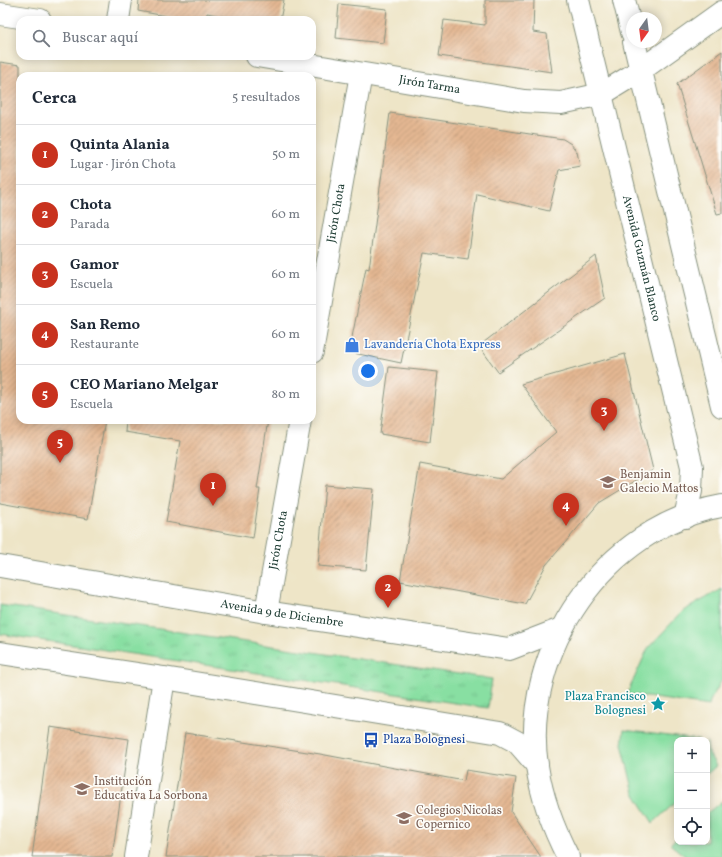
<!DOCTYPE html>
<html lang="es">
<head>
<meta charset="utf-8">
<style>
  body { margin:0; font-family:Vollkorn,serif; background:#f6f6f7; color:#1f2937 }
  .controls { position:absolute; right:12px; bottom:12px; display:grid; overflow:hidden; border-radius:8px; box-shadow:0 2px 10px #0003 }
  .controls button { width:36px; height:36px; display:grid; place-items:center; padding:0; border:0; border-bottom:1px solid #e0e1e3; background:#fff; color:#1f2937; font:20px sans-serif }
  .compass { position:absolute; left:626px; top:12px; width:36px; height:36px; border-radius:50%; background:#fff; box-shadow:0 2px 10px #0003; rotate:194deg }
  .you { position:absolute; left:368px; top:371px; width:14px; height:14px; margin:-10px; border:3px solid #fff; border-radius:50%; background:#1a73e8; box-shadow:0 0 0 6px #1a73e833 }
  .badge { display:grid; place-items:center; width:26px; height:26px; border-radius:50%; background:#c8321e; color:#fff; font-size:13px; font-weight:700 }
  .pin { position:absolute; translate:-50% -33px; filter:drop-shadow(0 1px 2px #0008) }
  .pin::after { content:''; position:absolute; top:21px; width:14px; height:12px; background:inherit; clip-path:polygon(0 0,100% 0,50% 100%) }
  .list { margin:0; padding:0; list-style:none }
  h2 { display:flex; justify-content:space-between; align-items:center; height:52px; margin:0; padding:0 16px; font-size:17px }
  h2 small { font-size:13px; font-weight:400; color:#747a83 }
  .list li { display:grid; grid-template-columns:26px 1fr auto; gap:12px; align-items:center; box-sizing:border-box; height:60px; padding:0 16px; border-top:1px solid #e0e1e3 }
  .list b { display:block; font-size:15px; white-space:nowrap }
  .list p { margin:0; font-size:13px; white-space:nowrap; color:#747a83 }
  .list em { font-size:13px; font-style:normal; color:#747a83 }
  .icon { flex:none; width:22px; height:22px; fill:none; stroke:currentColor; stroke-width:2; stroke-linecap:round; stroke-linejoin:round }
  .map { position:relative; flex:none; width:722px; height:857px; overflow:hidden }
  .search { position:absolute; background:#fff; box-shadow:0 2px 10px #0003; left:16px; top:16px; width:300px; height:44px; display:flex; align-items:center; gap:10px; box-sizing:border-box; padding:0 14px; border-radius:12px; color:#747a83; font-size:15px }
  .panel { position:absolute; background:#fff; box-shadow:0 2px 10px #0003; left:16px; top:72px; width:300px; height:352px; border-radius:12px }
  .map>svg:first-child { display:block }
</style>
</head>
<body>
<div class="map">
<svg width="722" height="857" viewBox="0 0 722 857">
  <defs>
    <pattern id="grass-tufts" width="24" height="20" patternUnits="userSpaceOnUse"><rect width="24" height="20" fill="#88dfa2"/><path d="M3 7l-1-3M5 7V3M7 7l1-3M15 17l-1-3M17 17v-4M19 17l1-3" fill="none" stroke="#75c08c"/></pattern>
    <pattern id="building-hatch" width="6" height="6" patternUnits="userSpaceOnUse"><rect width="6" height="6" fill="#e4b792"/><path d="M-1 1l2-2M0 6l6-6M5 7l2-2" fill="none" stroke="#b89678"/></pattern>
  </defs>
  <rect width="100%" height="100%" fill="#fdfcf7"/>
  <filter id="ink" filterUnits="userSpaceOnUse"><feTurbulence type="fractalNoise" baseFrequency=".025" numOctaves="2"/><feDisplacementMap in="SourceGraphic" scale="8" xChannelSelector="R" yChannelSelector="G"/><feConvolveMatrix kernelMatrix="1 2 1 2 8 2 1 2 1" color-interpolation-filters="sRGB"/></filter>
  <filter id="wash" filterUnits="userSpaceOnUse"><feTurbulence type="fractalNoise" baseFrequency=".012" numOctaves="4" result="noise"/><feDisplacementMap in="SourceGraphic" scale="16" xChannelSelector="R" yChannelSelector="G"/><feGaussianBlur stdDeviation="0.9" result="paint"/><feColorMatrix in="noise" values="0 0 0 0 0 0 0 0 0 0 0 0 0 0 0 0 0 1.4 0 .05"/><feComposite in="paint" operator="in"/></filter>
  <g filter="url(#wash)">
    <rect width="100%" height="100%" fill="#eee5c7"/>
    <!-- grass -->
    <polygon fill="url(#grass-tufts)" stroke="#548e6b" points="0,605 492,679 488,708 0,634"/>
    <!-- green -->
    <g fill="#88dfa2" stroke="#548e6b">
      <polygon points="722,589 722,680 710,701 709,706 627,694 648,648 683,611"/>
      <polygon points="624,730 699,740 677,740 677,801 653,823 634,793 622,744"/>
      <polygon points="707,741 708,752 716,766 707,774"/>
      <polygon points="722,801 722,857 686,857 670,844 677,838 677,842 707,842 707,813"/>
    </g>
    <g id="blocks">
      <!-- building -->
      <g fill="url(#building-hatch)">
        <polygon points="139,0 284,0 280,20 241,20 207,13 206,20 188,20 138,11"/>
        <polygon points="485,0 534,0 533,32 547,34 552,72 439,56 444,20 485,25"/>
        <polygon points="339,4 387,9 383,43 336,38"/>
        <polygon points="722,51 722,213 717,214 677,84"/>
        <polygon points="0,62 20,65 20,109 18,126 20,127 20,420 105,420 88,519 0,503"/>
        <polygon points="390,113 563,139 571,144 577,152 580,166 559,170 549,211 477,194 468,259 424,253 401,363 349,352 366,268 369,269"/>
        <polygon points="596,256 605,298 498,372 479,346"/>
        <polygon points="625,354 653,470 599,503 546,565 525,604 400,581 420,464 501,479 556,432 521,384"/>
        <polygon points="389,367 438,372 430,442 380,434"/>
        <polygon points="126,420 268,420 257,489 260,489 253,538 166,522 180,441 125,432"/>
        <polygon points="325,485 374,489 366,570 318,566"/>
        <polygon points="50,727 129,739 112,857 32,857"/>
        <polygon points="185,733 320,754 464,781 466,770 516,778 511,812 541,857 166,857"/>
      </g>
    </g>
  </g>
  <g filter="url(#ink)">
    <use href="#blocks" fill-opacity="0" stroke="#86917e" stroke-width="1"/>
    <g fill="none" stroke-linecap="round" stroke-linejoin="round">
      <!-- minor casing -->
      <g stroke="#86917e" stroke-width="24">
        <g id="minor">
          <polyline points="0,14 40,20"/>
          <polyline points="118,20 121,0"/>
          <path id="s1" d="M257,56L524,101L561,103L602,94L641,70L722,12"/>
          <path id="s2" d="M312,352L361,74"/>
          <path id="s3" d="M266,612L300,420"/>
          <polyline points="136,857 164,678"/>
        </g>
      </g>
      <!-- major casing -->
      <g stroke="#86917e" stroke-width="24">
        <g id="major">
          <path id="s4" d="M578,0L692,467L691,491L685,517"/>
          <polyline points="624,0 632,32"/>
          <polyline points="634,42 722,406"/>
          <path id="s5" d="M0,566L266,612L509,649L561,629"/>
          <polyline points="0,653 164,678 500,733 517,742 537,765"/>
          <path d="M568,857C553,828 542,799 537,766C520,651 605,526 722,506"/>
        </g>
      </g>
      <!-- minor -->
      <use href="#minor" stroke="#fff" stroke-width="22"/>
      <!-- major -->
      <use href="#major" stroke="#fff" stroke-width="22"/>
    </g>
  </g>
  <!-- icons -->
  <defs>
    <g id="shop-bare" transform="scale(1.2)"><path d="M-5-2.5h2.3a2.7 3.5 0 0 1 5.4 0H5L5.5 6h-11ZM-1.5-2.5h3a1.5 2.3 0 0 0-3 0Z" fill="#3f7fe0" stroke="#fdfcf7" stroke-width="2.5" paint-order="stroke"/></g>
    <g id="school-bare" transform="scale(1.2)"><path d="M0-5L7-2L0 1L-7-2ZM-4 1L0 2.5L4 1V4Q0 6-4 4Z" fill="#8d6e63" stroke="#fdfcf7" stroke-width="2.5" paint-order="stroke"/></g>
    <g id="sight-bare" transform="scale(1.2)"><path d="M0-6L1.8-2.2L6-1.7L2.9 1.2L3.7 5.4L0 3.3L-3.7 5.4L-2.9 1.2L-6-1.7L-1.8-2.2Z" fill="#0f9aa8" stroke="#fdfcf7" stroke-width="2.5" paint-order="stroke"/></g>
    <g id="bus-bare" transform="scale(1.2)"><path d="M-5-6H5V4H4V6H2V4H-2V6H-4V4H-5ZM-3.5-4V0h7V-4ZM-3.5 1.2v1.5H-2V1.2ZM2 1.2v1.5H3.5V1.2Z" fill="#1a4fb4" stroke="#fdfcf7" stroke-width="2.5" paint-order="stroke"/></g>
  </defs>
  <g fill-rule="evenodd">
    <use href="#shop-bare" x="352" y="345"/>
    <use href="#school-bare" x="608" y="482"/>
    <use href="#sight-bare" x="658" y="704"/>
    <use href="#bus-bare" x="371" y="740"/>
    <use href="#school-bare" x="82" y="789"/>
    <use href="#school-bare" x="404" y="818"/>
  </g>
  <g text-anchor="middle" dominant-baseline="central" stroke-width="3.5" stroke-linejoin="round" paint-order="stroke">
    <!-- street labels -->
    <g font-size="12" fill="#1f3d34" stroke="#fdfcf7">
      <text stroke="none"><textPath href="#s1" startOffset="175">Jirón Tarma</textPath></text>
      <text stroke="none"><textPath href="#s2" startOffset="141">Jirón Chota</textPath></text>
      <text stroke="none"><textPath href="#s4" startOffset="266">Avenida Guzmán Blanco</textPath></text>
      <text stroke="none"><textPath href="#s3" startOffset="73">Jirón Chota</textPath></text>
      <text stroke="none"><textPath href="#s5" startOffset="286">Avenida 9 de Diciembre</textPath></text>
    </g>
    <!-- shop labels -->
    <g font-size="12" fill="#366cbe" stroke="#fdfcf7" text-anchor="start">
      <text x="364" y="345">Lavandería Chota Express</text>
    </g>
    <!-- education labels -->
    <g font-size="12" fill="#785e54" stroke="#fdfcf7" text-anchor="start">
      <text x="620" y="475">Benjamin<tspan x="620" dy="14">Galecio Mattos</tspan></text>
      <text x="94" y="782">Institución<tspan x="94" dy="14">Educativa La Sorbona</tspan></text>
      <text x="416" y="811">Colegios Nicolas<tspan x="416" dy="14">Copernico</tspan></text>
    </g>
    <!-- culture labels -->
    <g font-size="12" fill="#0d838f" stroke="#fdfcf7" text-anchor="end">
      <text x="646" y="697">Plaza Francisco<tspan x="646" dy="14">Bolognesi</tspan></text>
    </g>
    <!-- transit labels -->
    <g font-size="12" fill="#164399" stroke="#fdfcf7" text-anchor="start">
      <text x="383" y="740">Plaza Bolognesi</text>
    </g>
  </g>
</svg>
<div class="controls">
<button>+</button>
<button>−</button>
<button><svg class="icon" aria-label="locate" viewBox="0 0 24 24"><circle cx="12" cy="12" r="6"/><path d="M12 2v4M12 18v4M2 12h4M18 12h4"/></svg></button>
</div>
<svg class="compass" viewBox="-18 -18 36 36"><path d="M0-13l5 13h-10z" fill="#e53935"/><path d="M0 13l5-13h-10z" fill="#747a83"/></svg>
<div class="you"></div>
<div class="pin badge" style="left:213px;top:506px">1</div>
<div class="pin badge" style="left:388px;top:608px">2</div>
<div class="pin badge" style="left:604px;top:431px">3</div>
<div class="pin badge" style="left:566px;top:526px">4</div>
<div class="pin badge" style="left:60px;top:463px">5</div>
<div class="search"><svg class="icon" aria-label="search" viewBox="0 0 24 24"><circle cx="10" cy="10" r="6"/><path d="M15 15l6 6"/></svg>Buscar aquí</div>
<section class="panel">
<h2>Cerca<small>5 resultados</small></h2>
<ul class="list">
<li><span class="badge">1</span><div><b>Quinta Alania</b><p>Lugar · Jirón Chota</p></div><em>50 m</em></li>
<li><span class="badge">2</span><div><b>Chota</b><p>Parada</p></div><em>60 m</em></li>
<li><span class="badge">3</span><div><b>Gamor</b><p>Escuela</p></div><em>60 m</em></li>
<li><span class="badge">4</span><div><b>San Remo</b><p>Restaurante</p></div><em>60 m</em></li>
<li><span class="badge">5</span><div><b>CEO Mariano Melgar</b><p>Escuela</p></div><em>80 m</em></li>
</ul>
</section>
</div>
</body>
</html>
